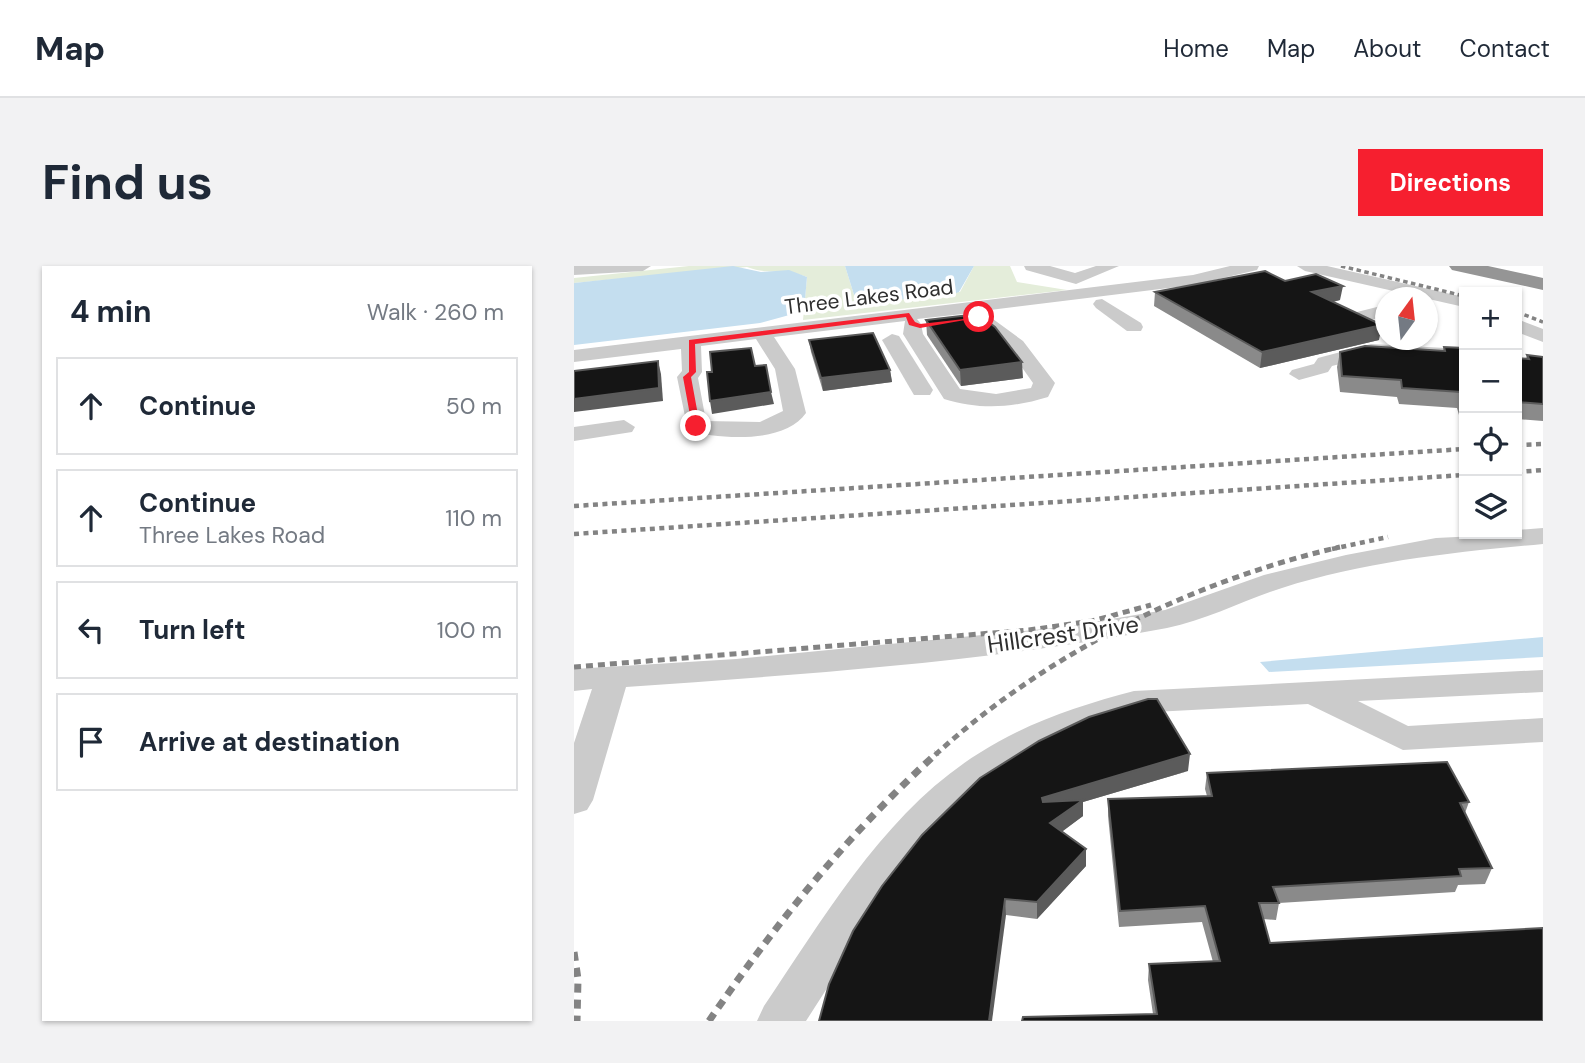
<!DOCTYPE html>
<html lang="en">
<head>
<meta charset="utf-8">
<style>
  body { margin:0; font-family:"DM Sans",sans-serif; background:#f2f2f3; color:#1f2937 }
  .controls { position:absolute; right:21px; top:21px; display:grid; overflow:hidden; border-radius:0px; box-shadow:0 2px 5px #0004 }
  .controls button { width:63px; height:63px; display:grid; place-items:center; padding:0; border:0; border-bottom:2px solid #e0e1e3; background:#fff; color:#1f2937; font:35px sans-serif }
  .compass { position:absolute; left:801px; top:21px; width:63px; height:63px; border-radius:50%; background:#fff; box-shadow:0 2px 5px #0004; rotate:15deg }
  .stop { position:absolute; width:21px; height:21px; margin:-16px; border:5px solid #f61f2f; border-radius:50%; background:#fff }
  .stop.end { background:#f61f2f; border-color:#fff; box-shadow:0 2px 7px #0008 }
  .list { margin:0; padding:0; list-style:none }
  h2 { display:flex; justify-content:space-between; align-items:center; height:91px; margin:0; padding:0 28px; font-size:30px }
  h2 small { font-size:23px; font-weight:400; color:#747a83 }
  .list li { display:grid; grid-template-columns:46px 1fr auto; gap:21px; align-items:center; box-sizing:border-box; height:98px; margin:0 14px 14px; padding:0 14px; border:2px solid #e0e1e3; border-radius:0px }
  .list b { display:block; font-size:26px; white-space:nowrap }
  .list p { margin:0; font-size:23px; white-space:nowrap; color:#747a83 }
  .list em { font-size:23px; font-style:normal; color:#747a83 }
  .icon { flex:none; width:38px; height:38px; fill:none; stroke:currentColor; stroke-width:2; stroke-linecap:round; stroke-linejoin:round }
  .map { position:relative; flex:none; width:969px; height:755px; overflow:hidden; border-radius:0px }
  header { display:flex; align-items:center; gap:42px; box-sizing:border-box; height:98px; padding:0 35px; background:#fff; border-bottom:2px solid #e0e1e3 }
  header strong { font-size:33px }
  nav { display:flex; gap:38px; margin-inline-start:auto; font-size:24px }
  .intro { display:flex; align-items:center; justify-content:space-between; box-sizing:border-box; height:168px; padding:0 42px }
  h1 { margin:0; font-size:49px }
  .button { padding:18px 32px; border-radius:0px; background:#f61f2f; color:#fff; font-size:24px; font-weight:700 }
  main { display:flex; gap:42px; padding:0 42px }
  aside { flex:1; background:#fff; border-radius:0px; box-shadow:0 2px 5px #0004 }
  .map>svg:first-child { display:block }
</style>
</head>
<body>
<header>
<strong>Map</strong>
<nav><a>Home</a><a>Map</a><a>About</a><a>Contact</a></nav>
</header>
<div class="intro"><h1>Find us</h1><a class="button">Directions</a></div>
<main>
<aside>
<h2>4 min<small>Walk · 260 m</small></h2>
<ul class="list">
<li><svg class="icon" aria-label="ahead" viewBox="0 0 24 24"><path d="M12 20V5M6 11l6-6 6 6"/></svg><div><b>Continue</b></div><em>50 m</em></li>
<li><svg class="icon" aria-label="ahead" viewBox="0 0 24 24"><path d="M12 20V5M6 11l6-6 6 6"/></svg><div><b>Continue</b><p>Three Lakes Road</p></div><em>110 m</em></li>
<li><svg class="icon" aria-label="left" viewBox="0 0 24 24"><path d="M17 20v-9H6M10 6l-5 5 5 5"/></svg><div><b>Turn left</b></div><em>100 m</em></li>
<li><svg class="icon" aria-label="arrive" viewBox="0 0 24 24"><path d="M6 21V4h12l-3 4 3 4H6"/></svg><div><b>Arrive at destination</b></div></li>
</ul>
</aside>
<div class="map">
<svg width="969" height="755" viewBox="0 0 969 755">
  <rect width="100%" height="100%" fill="#fff"/>
  <!-- green -->
  <path fill="#e4edda" d="M115,0H271L281,32L386,26L400,0H436L443,16L493,24L229,54L233,11C208,1 196,10 173,1L0,17V12Z"/>
  <!-- water -->
  <g fill="#c4deef">
    <polygon points="159,0 187,6 215,4 233,11 230,45 186,57 0,79 0,17"/>
    <polygon points="271,0 400,0 385,26 377,29 296,36 281,32"/>
    <polygon points="969,371 969,391 695,406 686,396"/>
  </g>
  <g fill="none" stroke-linecap="round" stroke-linejoin="round">
    <!-- minor -->
    <g fill="#cbcbcb" fill-rule="evenodd">
      <polygon points="0,0 77,0 69,5 0,9"/>
      <polygon points="450,0 476,0 501,7 522,0 545,0 502,18 452,4"/>
      <path d="M656,0H685L683,4L619,19L408,45L449,75L481,117L474,131C438,142 406,144 370,133L329,68L331,55L200,71L221,103L232,147C211,178 146,173 114,165L103,111L108,105L107,83L0,96V84L619,9ZM398,47L396,50L398,54L435,83L459,117L457,122L422,128L386,123L349,68L347,58L343,53ZM182,73L201,103L209,145L186,156L132,155L124,112L128,106L127,80Z"/>
      <polygon points="723,0 753,0 890,31 890,41 731,5"/>
      <polygon points="528,33 567,57 569,61 567,65 553,65 522,42 519,38 522,34"/>
      <polygon points="811,39 811,50 786,57 777,51 779,47"/>
      <polygon points="943,53 969,63 969,76 943,66"/>
      <polygon points="318,68 325,70 359,124 356,129 340,129 337,124 308,74"/>
      <polygon points="797,78 890,83 890,95 797,90 758,100 754,106 725,114 715,108 718,104 740,98 744,92"/>
      <polygon points="50,154 61,161 58,166 0,175 0,161"/>
      <path d="M969,262V278C882,286 793,295 708,322C670,334 633,354 593,362C416,396 232,408 52,421L19,534L13,544L0,548V477L18,423L0,425V403L162,393L490,361L591,344L690,309L772,289L862,272L943,268V264Z"/>
      <path d="M969,404V426L784,435L834,460L969,452V476L829,484L734,438L561,447L509,465L431,504L385,542L358,571L309,635L232,755H183L190,740C251,650 312,544 407,486C454,456 507,439 560,425Z"/>
    </g>
    <!-- highway -->
    <polygon fill="#959595" fill-rule="evenodd" points="875,0 914,0 969,12 969,24 878,4"/>
    <!-- rail-far3 -->
    <g stroke="#838383" stroke-width="3.5" stroke-dasharray="4.5 3.5" stroke-linecap="butt">
      <polyline points="767,0 890,30"/>
      <polyline points="943,46 969,56"/>
    </g>
    <!-- rail-far2 -->
    <g stroke="#838383" stroke-width="4.5" stroke-dasharray="5 4.5" stroke-linecap="butt">
      <polyline points="943,179 969,178"/>
      <polyline points="943,206 969,204"/>
      <polyline points="0,240 890,183"/>
      <polyline points="0,268 890,209"/>
      <polyline points="758,283 814,271"/>
    </g>
    <!-- rail-far1 -->
    <g stroke="#838383" stroke-width="5" stroke-dasharray="7 5" stroke-linecap="butt">
      <polyline points="0,401 455,364 518,355 577,339"/>
      <path d="M361,489C473,387 618,315 766,281"/>
    </g>
    <!-- rail -->
    <g stroke="#838383" stroke-width="7" stroke-dasharray="9 7" stroke-linecap="butt">
      <polyline points="0,686 4,713 3,755"/>
      <path d="M135,755C202,657 274,568 363,487"/>
    </g>
  </g>
  <!-- wall -->
  <g fill="#8a8a8a">
    <polygon points="711,15 766,34 759,36 805,74 686,102 580,40 581,26"/>
    <polygon points="352,54 449,112 387,120 353,69"/>
    <polygon points="235,74 316,104 318,116 249,125 237,86"/>
    <polygon points="870,81 890,82 890,150 885,149 883,142 825,138 823,131 766,126 763,101 766,86 869,85"/>
    <polygon points="953,89 969,91 969,155 943,153 943,92 952,93"/>
    <polygon points="614,505 509,536 509,550 488,565 512,583 512,600 463,653 432,649 348,569"/>
    <polygon points="633,507 895,536 891,547 918,602 911,618 884,619 881,626 705,637 702,654 689,653 696,677 969,755 579,748 574,714 575,698 639,696 628,656 545,661 534,550 534,533 633,530 631,523"/>
  </g>
  <!-- shaded-wall -->
  <g fill="#5b5b5b">
    <polygon points="769,20 766,34 736,41 738,26"/>
    <polygon points="808,59 805,74 686,102 688,86"/>
    <polygon points="84,95 87,108 89,135 0,146 0,133"/>
    <polygon points="448,96 449,112 387,120 386,104"/>
    <polygon points="316,104 318,116 249,125 247,112"/>
    <polygon points="197,126 200,138 138,148 136,135"/>
    <polygon points="616,488 614,505 509,536 509,550 477,574 468,548 468,532"/>
    <polygon points="512,583 512,600 463,653 463,636"/>
    <polygon points="431,633 432,649 418,755 415,755"/>
  </g>
  <!-- building -->
  <g fill="#151515" stroke="#5b5b5b" stroke-width="2">
    <polygon points="691,5 711,15 742,8 769,20 738,26 808,59 688,86 581,26"/>
    <polygon points="404,48 421,61 448,96 386,104 352,54"/>
    <polygon points="299,67 316,104 247,112 235,74"/>
    <polygon points="791,80 871,85 870,81 890,82 890,133 887,126 828,122 827,114 768,110 766,86"/>
    <polygon points="177,82 181,100 192,99 197,126 136,135 133,106 138,106 136,86"/>
    <polygon points="953,89 969,91 969,138 943,136 943,92 955,93"/>
    <polygon points="84,95 85,122 0,133 0,105"/>
    <polygon points="574,433 583,433 616,488 468,532 469,536 509,534 476,557 512,583 463,636 431,633 415,755 245,755 255,718 279,665 308,620 348,569 406,512 465,475 515,451"/>
    <polygon points="873,496 895,536 886,537 918,602 885,603 887,610 699,621 705,637 685,637 696,677 969,662 969,755 448,755 449,751 583,748 575,698 646,695 631,640 546,645 534,533 638,530 633,507"/>
  </g>
  <!-- route -->
  <polygon fill="#f61f2f" points="335,47 341,56 346,58 408,51 346,62 335,59 332,51 121,78 122,106 117,111 126,160 122,163 118,160 109,111 115,106 115,74"/>
  <g text-anchor="middle" dominant-baseline="central" stroke-width="7" stroke-linejoin="round" paint-order="stroke">
    <!-- far-street labels -->
    <g font-size="21" fill="#2e2e2e" stroke="#fff">
      <text transform="translate(295 31) rotate(-7)">Three Lakes Road</text>
    </g>
    <!-- street labels -->
    <g font-size="24" fill="#2e2e2e" stroke="#fff">
      <text transform="translate(489 368) rotate(-8)">Hillcrest Drive</text>
    </g>
  </g>
</svg>
<div class="controls">
<button>+</button>
<button>−</button>
<button><svg class="icon" aria-label="locate" viewBox="0 0 24 24"><circle cx="12" cy="12" r="6"/><path d="M12 2v4M12 18v4M2 12h4M18 12h4"/></svg></button>
<button><svg class="icon" aria-label="layers" viewBox="0 0 24 24"><path d="M12 4l9 5-9 5-9-5zM3 14l9 5 9-5"/></svg></button>
</div>
<svg class="compass" viewBox="-18 -18 36 36"><path d="M0-13l5 13h-10z" fill="#e53935"/><path d="M0 13l5-13h-10z" fill="#747a83"/></svg>
<div class="stop" style="left:405px;top:51px"></div>
<div class="stop end" style="left:122px;top:160px"></div>
</div>
</main>
</body>
</html>
